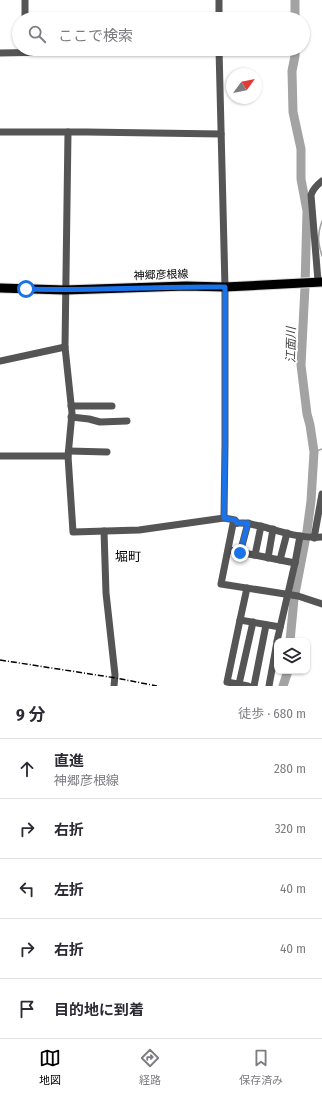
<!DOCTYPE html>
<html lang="ja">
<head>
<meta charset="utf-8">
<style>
  body { margin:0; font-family:"Fira Sans Condensed","Noto Sans JP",sans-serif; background:#f7f7f7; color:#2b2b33 }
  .controls { position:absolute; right:12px; bottom:12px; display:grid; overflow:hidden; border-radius:8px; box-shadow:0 1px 3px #0004 }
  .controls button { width:36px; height:36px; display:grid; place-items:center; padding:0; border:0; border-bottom:1px solid #e1e1e2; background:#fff; color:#2b2b33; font:20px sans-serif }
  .compass { position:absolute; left:226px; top:68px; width:36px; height:36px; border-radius:50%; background:#fff; box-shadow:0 1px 3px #0004; rotate:57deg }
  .stop { position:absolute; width:12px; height:12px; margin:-9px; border:3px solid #1a73e8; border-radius:50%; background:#fff }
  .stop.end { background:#1a73e8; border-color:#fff; box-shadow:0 1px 4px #0008 }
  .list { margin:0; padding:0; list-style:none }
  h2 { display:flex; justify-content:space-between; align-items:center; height:52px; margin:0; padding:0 16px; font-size:17px }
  h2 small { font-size:13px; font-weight:400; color:#7c7c81 }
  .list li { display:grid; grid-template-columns:26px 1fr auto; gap:12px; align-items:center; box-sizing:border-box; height:60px; padding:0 16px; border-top:1px solid #e1e1e2 }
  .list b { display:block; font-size:15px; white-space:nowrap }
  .list p { margin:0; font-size:13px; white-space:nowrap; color:#7c7c81 }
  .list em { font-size:13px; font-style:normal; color:#7c7c81 }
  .icon { flex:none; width:22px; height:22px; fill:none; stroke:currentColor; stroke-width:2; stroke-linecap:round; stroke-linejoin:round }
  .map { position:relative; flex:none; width:322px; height:686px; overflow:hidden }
  .search { position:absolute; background:#fff; box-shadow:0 1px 3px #0004; left:12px; right:12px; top:12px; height:44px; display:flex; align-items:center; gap:10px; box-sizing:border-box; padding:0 14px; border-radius:22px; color:#7c7c81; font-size:15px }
  .sheet { height:352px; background:#fff }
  nav { display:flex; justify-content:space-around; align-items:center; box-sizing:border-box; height:56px; border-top:1px solid #e1e1e2; background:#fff; font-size:11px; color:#7c7c81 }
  nav a { display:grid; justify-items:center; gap:2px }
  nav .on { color:#000 }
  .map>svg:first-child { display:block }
</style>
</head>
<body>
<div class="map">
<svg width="322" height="686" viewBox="0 0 322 686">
  <rect width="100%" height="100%" fill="#fff"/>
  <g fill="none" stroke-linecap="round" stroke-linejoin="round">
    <!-- stream -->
    <g stroke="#a3a3a3" stroke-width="1.5">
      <path d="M322,221C317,235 318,243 322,256"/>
      <polyline points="314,452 322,449"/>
    </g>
    <!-- river -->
    <g stroke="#a3a3a3" stroke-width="9">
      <polyline points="295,0 295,19"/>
      <polyline points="290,641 294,599 307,531 311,501 314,452 310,425 307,414 301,365 305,287 307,211 301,179 301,149 293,112 292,71 295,56 295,49"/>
      <polyline points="283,686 288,671"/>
    </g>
    <!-- major casing -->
    <g stroke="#dbdbdb" stroke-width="11">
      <polyline id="major" points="0,288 65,290 186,286 225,287 322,282"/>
    </g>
    <!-- minor -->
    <g stroke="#555" stroke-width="7">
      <polyline points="219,0 219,19"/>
      <polyline points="25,19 25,0"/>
      <polyline points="219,49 225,287 225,444 224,518"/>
      <polyline points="0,53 56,52"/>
      <polyline points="0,132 87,132 221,134"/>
      <polyline points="68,132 65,347 72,413 68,456"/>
      <path d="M318,281L311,195C313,189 317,185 322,181"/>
      <polyline points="0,361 65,347"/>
      <polyline points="71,406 112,406"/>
      <polyline points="71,417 89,419 100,422 127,421"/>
      <polyline points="69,451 107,452"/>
      <polyline points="0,456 68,456 73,532 139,530 224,518 235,520 237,523"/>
      <polyline points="104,531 106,593 115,675 114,686"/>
      <path d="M322,537C302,539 283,532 264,527C253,525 244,521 233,524L221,584L298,596L322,604"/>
      <polyline points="314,538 322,494"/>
      <polyline points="229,550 295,563"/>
      <polyline points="240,553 248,523"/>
      <polyline points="255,555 261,526"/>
      <polyline points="268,558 273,529"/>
      <polyline points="280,560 287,533"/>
      <polyline points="247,588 240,620 280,627"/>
      <polyline points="240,620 227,682 248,686"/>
      <polyline points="277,641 295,563 300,536"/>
      <polyline points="239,684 253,622"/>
      <polyline points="254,686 266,625"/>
      <polyline points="269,686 277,642"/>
    </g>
    <!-- major -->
    <use href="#major" stroke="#000" stroke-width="9"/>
    <!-- rail -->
    <polyline stroke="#000" stroke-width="1.5" stroke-dasharray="6 2 1 2" stroke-linecap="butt" points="0,660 116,678 157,686"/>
  </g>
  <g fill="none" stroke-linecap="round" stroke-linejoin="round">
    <!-- route -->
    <path stroke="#1a73e8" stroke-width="5" d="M26,289C93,291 159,286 225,287V444L224,518L235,520L237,523H248L240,553"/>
  </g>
  <g text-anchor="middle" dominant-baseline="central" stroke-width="4" stroke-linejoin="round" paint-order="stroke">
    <!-- street labels -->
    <g font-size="11" fill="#000" stroke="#fff">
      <text transform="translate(161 275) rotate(-2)">神郷彦根線</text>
    </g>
    <!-- water labels -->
    <g font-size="12" font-style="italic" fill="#444" stroke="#fff">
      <text transform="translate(291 345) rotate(-89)">江面川</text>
    </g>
    <!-- quarter labels -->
    <g font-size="13" fill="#000" stroke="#fff">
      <text x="128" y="556">堀町</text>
    </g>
  </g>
</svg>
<div class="controls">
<button><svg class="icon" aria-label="layers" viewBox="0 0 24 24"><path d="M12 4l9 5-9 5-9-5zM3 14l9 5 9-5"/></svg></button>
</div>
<svg class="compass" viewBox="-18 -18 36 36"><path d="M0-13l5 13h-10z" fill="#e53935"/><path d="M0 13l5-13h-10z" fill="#7c7c81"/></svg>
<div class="stop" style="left:26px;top:289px"></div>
<div class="stop end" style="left:240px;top:553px"></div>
<div class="search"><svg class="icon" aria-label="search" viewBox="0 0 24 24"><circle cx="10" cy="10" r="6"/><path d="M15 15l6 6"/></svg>ここで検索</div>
</div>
<section class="sheet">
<h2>9 分<small>徒歩 · 680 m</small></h2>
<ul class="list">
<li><svg class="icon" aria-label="ahead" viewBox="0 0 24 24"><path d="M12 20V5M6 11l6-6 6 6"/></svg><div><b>直進</b><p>神郷彦根線</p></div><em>280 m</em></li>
<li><svg class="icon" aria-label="right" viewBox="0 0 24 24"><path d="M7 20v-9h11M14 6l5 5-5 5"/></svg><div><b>右折</b></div><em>320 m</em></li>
<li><svg class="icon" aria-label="left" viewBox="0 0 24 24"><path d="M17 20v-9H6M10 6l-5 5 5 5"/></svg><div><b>左折</b></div><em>40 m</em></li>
<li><svg class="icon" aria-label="right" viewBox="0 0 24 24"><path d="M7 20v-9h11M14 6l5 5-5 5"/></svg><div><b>右折</b></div><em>40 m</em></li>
<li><svg class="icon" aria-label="arrive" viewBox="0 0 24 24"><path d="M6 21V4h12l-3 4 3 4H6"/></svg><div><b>目的地に到着</b></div></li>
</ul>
</section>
<nav>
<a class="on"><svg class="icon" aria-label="map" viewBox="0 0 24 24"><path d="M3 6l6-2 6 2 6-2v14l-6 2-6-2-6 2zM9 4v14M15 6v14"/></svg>地図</a>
<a><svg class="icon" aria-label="directions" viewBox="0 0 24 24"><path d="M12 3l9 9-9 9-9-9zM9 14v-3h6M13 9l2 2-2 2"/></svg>経路</a>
<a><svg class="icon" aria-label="saved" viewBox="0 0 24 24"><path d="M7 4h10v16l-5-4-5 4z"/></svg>保存済み</a>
</nav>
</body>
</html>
